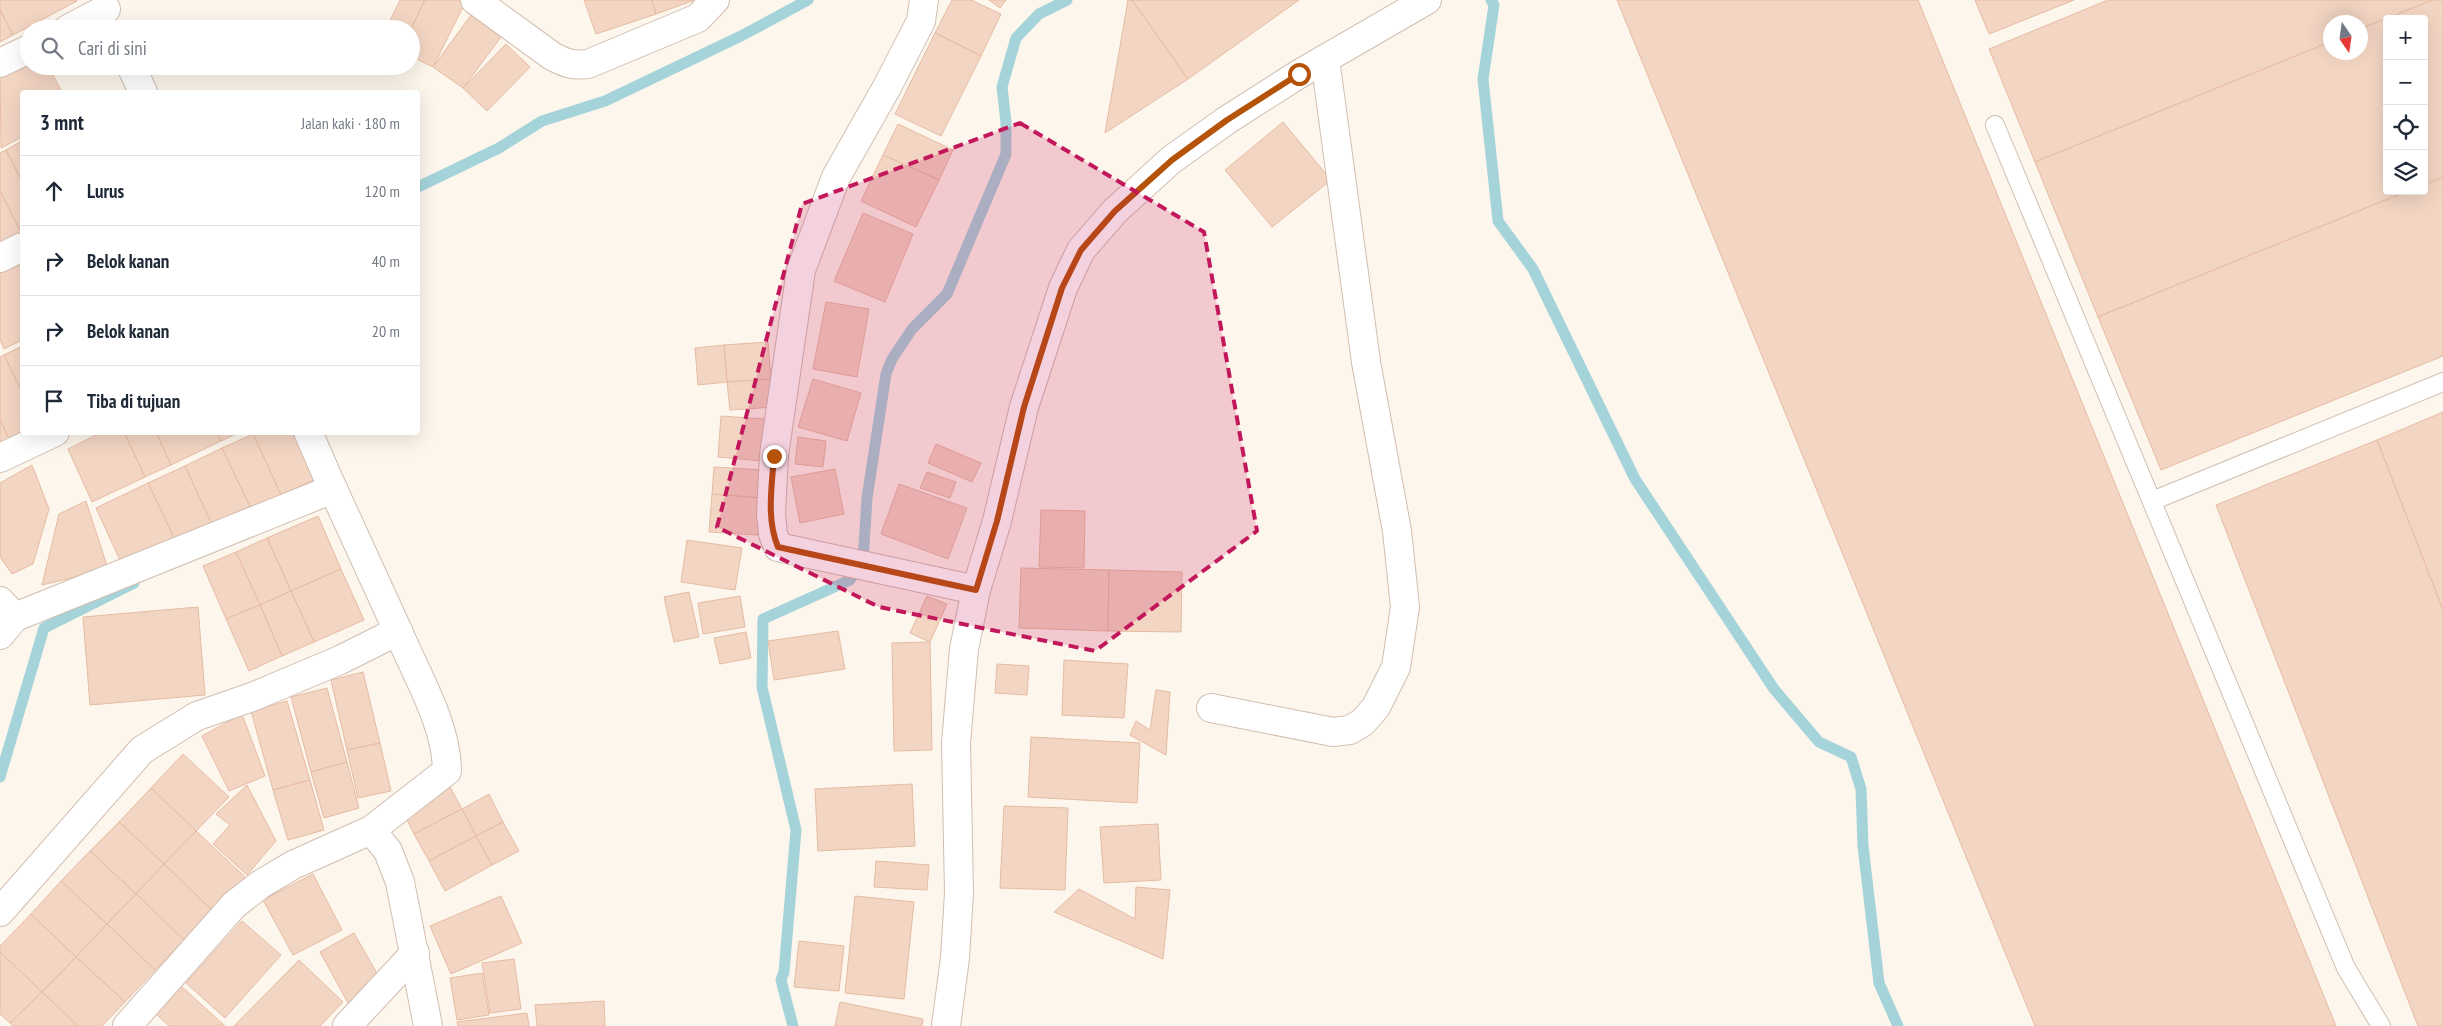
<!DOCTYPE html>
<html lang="id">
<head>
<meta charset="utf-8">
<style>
  body { margin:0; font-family:"PT Sans Narrow",sans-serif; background:#f2f2f3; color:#1f2937 }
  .controls { position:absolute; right:15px; top:15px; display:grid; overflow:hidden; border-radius:5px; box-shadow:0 5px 20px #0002 }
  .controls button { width:45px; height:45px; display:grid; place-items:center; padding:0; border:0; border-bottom:1px solid #e0e1e3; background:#fff; color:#1f2937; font:25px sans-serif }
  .compass { position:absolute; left:2323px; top:15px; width:45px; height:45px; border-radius:50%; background:#fff; box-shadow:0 5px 20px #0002; rotate:167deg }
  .stop { position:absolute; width:15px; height:15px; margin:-11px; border:4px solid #b45309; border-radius:50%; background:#fff }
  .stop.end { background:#b45309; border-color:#fff; box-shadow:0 1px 5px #0008 }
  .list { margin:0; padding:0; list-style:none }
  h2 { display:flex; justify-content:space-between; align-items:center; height:65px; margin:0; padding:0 20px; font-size:21px }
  h2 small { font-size:16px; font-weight:400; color:#747a83 }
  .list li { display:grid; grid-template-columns:32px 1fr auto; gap:15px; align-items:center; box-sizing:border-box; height:70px; padding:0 20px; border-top:1px solid #e0e1e3 }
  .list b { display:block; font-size:19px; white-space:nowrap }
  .list em { font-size:16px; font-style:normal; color:#747a83 }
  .icon { flex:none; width:28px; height:28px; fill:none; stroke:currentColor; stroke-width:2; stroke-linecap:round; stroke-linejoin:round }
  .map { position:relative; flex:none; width:2443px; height:1026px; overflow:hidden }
  .search { position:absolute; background:#fff; box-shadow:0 5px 20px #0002; left:20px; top:20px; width:400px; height:55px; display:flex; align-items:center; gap:12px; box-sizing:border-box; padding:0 18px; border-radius:28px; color:#747a83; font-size:19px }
  .panel { position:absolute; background:#fff; box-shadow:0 5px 20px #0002; left:20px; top:90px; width:400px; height:345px; border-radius:5px }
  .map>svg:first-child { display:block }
</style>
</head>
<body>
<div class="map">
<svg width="2443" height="1026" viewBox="0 0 2443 1026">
  <rect width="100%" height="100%" fill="#fdf6ec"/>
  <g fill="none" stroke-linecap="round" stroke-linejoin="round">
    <!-- stream -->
    <g stroke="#a5d3da" stroke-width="11">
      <polyline points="1491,0 1494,5 1483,79 1498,221 1533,269 1635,479 1774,689 1819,742 1851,757 1861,789 1863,846 1879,983 1898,1026"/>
      <polyline points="418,187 499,148 542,121 605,101 741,36 808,0"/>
      <polyline points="0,777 44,628 134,583"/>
      <polyline points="793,1026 781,980 784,972 796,830 762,687 763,619 850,580 863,561 867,498 886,374 892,359 912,329 947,294 1006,154 1006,122 1002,87 1016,38 1039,14 1067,0"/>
    </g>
  </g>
  <!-- building -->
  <g fill="#f3d5c3" stroke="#e6bba3">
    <polygon points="0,0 77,0 77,1 13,35 0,10"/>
    <polygon points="400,0 425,0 411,29 386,29"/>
    <polygon points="425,0 458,0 465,3 433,67 411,56 411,29"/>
    <polygon points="584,0 652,0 656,14 596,34"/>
    <polygon points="652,0 695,0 656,14"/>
    <polygon points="952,0 971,0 1001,14 981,56 935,33"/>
    <polygon points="989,0 1006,0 1000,8"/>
    <polygon points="1128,0 1132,0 1188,79 1105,133"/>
    <polygon points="1132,0 1299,0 1188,79"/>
    <polygon points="1617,0 1918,0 2336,1026 2035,1026"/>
    <polygon points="1975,0 2074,0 1989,34"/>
    <polygon points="2108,0 2433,0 2360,29 2360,22 2330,22 2330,42 2035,162 1989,49"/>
    <polygon points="2433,0 2443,0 2443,177 2424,185 2424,19 2387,19 2387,191 2408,191 2098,317 2035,162 2330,42 2330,52 2360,52 2360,29"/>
    <polygon points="0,10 13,35 0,42"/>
    <polygon points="471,15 501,37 463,88 433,67"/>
    <polygon points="935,33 981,56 941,136 895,114"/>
    <polygon points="506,44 530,67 487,111 463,88"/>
    <polygon points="29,58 29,66 48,66 62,92 22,92 22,137 1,148 0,73"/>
    <polygon points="1283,122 1331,180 1272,227 1225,170"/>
    <polygon points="898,124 953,150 939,180 883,155"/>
    <polygon points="22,141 22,182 6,150"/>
    <polygon points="6,150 22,182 22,234 0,191 0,153"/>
    <polygon points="883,155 939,180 916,227 861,201"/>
    <polygon points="2443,177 2443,356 2161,470 2098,317 2408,191 2424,191 2424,185"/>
    <polygon points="0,191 22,234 0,251"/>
    <polygon points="863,213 913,234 885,302 834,281"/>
    <polygon points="22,260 22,340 4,349 0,340 0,269"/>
    <polygon points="826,302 869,309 857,377 813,369"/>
    <polygon points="768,342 771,379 727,382 724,345"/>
    <polygon points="724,345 727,382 698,385 695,348"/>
    <polygon points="22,346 22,392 4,355"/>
    <polygon points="4,355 22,392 22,432 12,445 0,420 0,357"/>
    <polygon points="771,379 774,407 730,410 727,382"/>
    <polygon points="813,379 861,393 847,441 798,427"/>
    <polygon points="2443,412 2443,610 2377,440"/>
    <polygon points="721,416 765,419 762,461 718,457"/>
    <polygon points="0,420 12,445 0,451"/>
    <polygon points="102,432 124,432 145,477 92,502 68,449"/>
    <polygon points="124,432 156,432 171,465 145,477"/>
    <polygon points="156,432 216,432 221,441 171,465"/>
    <polygon points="216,432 240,432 221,441"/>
    <polygon points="256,432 299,432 320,477 281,495 253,434"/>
    <polygon points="253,434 281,495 251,509 222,448"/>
    <polygon points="798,437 826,441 823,467 795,464"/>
    <polygon points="2377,440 2443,610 2443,1026 2418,1026 2216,505"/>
    <polygon points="936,444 981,463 972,482 928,463"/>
    <polygon points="222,448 251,509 213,527 185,466"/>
    <polygon points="32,465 49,509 33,564 12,574 0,557 0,483"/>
    <polygon points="185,466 213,527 177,544 148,483"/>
    <polygon points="714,467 763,470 761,498 712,494"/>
    <polygon points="835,469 844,514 800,523 791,477"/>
    <polygon points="927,472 956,482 950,498 920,488"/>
    <polygon points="148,483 177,544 124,569 96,508"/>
    <polygon points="899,484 967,508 948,559 881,534"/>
    <polygon points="712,494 761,498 758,535 709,532"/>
    <polygon points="86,501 108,569 42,585 59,514"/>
    <polygon points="1041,510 1085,511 1084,568 1039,567"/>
    <polygon points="318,516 341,569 291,591 267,538"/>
    <polygon points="267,538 291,591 260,605 236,552"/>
    <polygon points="687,540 742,548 735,590 681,582"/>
    <polygon points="236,552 260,605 226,619 203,566"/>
    <polygon points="1021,568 1109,570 1108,631 1019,628"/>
    <polygon points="341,569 364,620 314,642 291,591"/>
    <polygon points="1109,570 1182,572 1181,632 1108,631"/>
    <polygon points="291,591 314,642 282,656 260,605"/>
    <polygon points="689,592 699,637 674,642 664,597"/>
    <polygon points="740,596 745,627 703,634 698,603"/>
    <polygon points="927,596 947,604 930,642 910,633"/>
    <polygon points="260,605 282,656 249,671 226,619"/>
    <polygon points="198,607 205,695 90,705 83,617"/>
    <polygon points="838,631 845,669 774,680 768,641"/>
    <polygon points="746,632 751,658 720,664 714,638"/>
    <polygon points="930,642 932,750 894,751 892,643"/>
    <polygon points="1064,660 1128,664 1124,718 1062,715"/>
    <polygon points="997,664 1029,666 1027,695 995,693"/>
    <polygon points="363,672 380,743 347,750 331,680"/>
    <polygon points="327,688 347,762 311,772 291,697"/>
    <polygon points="1156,690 1170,692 1166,755 1130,735 1136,721 1150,730"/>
    <polygon points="287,701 310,780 273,790 251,711"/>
    <polygon points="242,714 265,776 229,791 202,736"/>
    <polygon points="1031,737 1140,743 1137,803 1028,797"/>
    <polygon points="380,743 391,791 358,798 347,750"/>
    <polygon points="183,754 229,797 196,831 151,788"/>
    <polygon points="347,762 359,808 324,818 311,772"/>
    <polygon points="310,780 324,830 288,840 273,790"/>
    <polygon points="912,784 915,846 818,851 815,789"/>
    <polygon points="247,785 276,841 247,875 213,844 230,825 216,814"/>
    <polygon points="450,787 462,809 414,834 403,812"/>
    <polygon points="151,788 196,831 164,864 119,822"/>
    <polygon points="489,794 503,822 476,836 462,809"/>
    <polygon points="1004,806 1068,808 1065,890 1000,888"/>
    <polygon points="462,809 476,836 429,861 414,834"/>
    <polygon points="119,822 164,864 136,894 90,851"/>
    <polygon points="503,822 519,851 492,865 476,836"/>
    <polygon points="1158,824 1161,880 1104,883 1100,827"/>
    <polygon points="196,831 245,877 213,911 164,864"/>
    <polygon points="476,836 492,865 445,891 429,861"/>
    <polygon points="90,851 136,894 107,924 61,881"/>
    <polygon points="876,861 929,865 927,890 874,887"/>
    <polygon points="164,864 213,911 184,940 136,894"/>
    <polygon points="313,874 342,930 293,955 263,900"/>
    <polygon points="61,881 107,924 76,957 31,914"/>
    <polygon points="1136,887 1170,890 1163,959 1054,912 1079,889 1135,919"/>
    <polygon points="136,894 184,940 155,970 107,924"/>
    <polygon points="501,896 522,943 451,974 430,926"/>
    <polygon points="855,896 914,902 904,999 845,993"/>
    <polygon points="31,914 76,957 42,992 0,952 0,946"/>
    <polygon points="242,921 281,955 225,1018 186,983"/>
    <polygon points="107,924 155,970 125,1002 76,957"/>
    <polygon points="354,933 383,984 348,1003 320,952"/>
    <polygon points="799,941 844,946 839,991 794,987"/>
    <polygon points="0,952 42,992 10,1023 0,1014"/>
    <polygon points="76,957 125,1002 102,1026 78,1026 42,992"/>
    <polygon points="514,959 521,1009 490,1013 482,963"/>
    <polygon points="299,960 343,1002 320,1026 234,1026"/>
    <polygon points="482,973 489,1015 457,1020 450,978"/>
    <polygon points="181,986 225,1026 169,1026 155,1013"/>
    <polygon points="42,992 78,1026 13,1026 10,1023"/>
    <polygon points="604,1001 605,1026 537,1026 535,1005"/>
    <polygon points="840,1002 923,1019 922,1026 835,1026"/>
    <polygon points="527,1013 529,1026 458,1026 457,1022"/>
  </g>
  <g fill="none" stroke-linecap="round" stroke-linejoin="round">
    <!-- service casing -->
    <g stroke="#d1beb0" stroke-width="20">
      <g id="service">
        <polyline points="1995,125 2346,968 2381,1026"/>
        <polyline points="2152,501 2443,382"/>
      </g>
    </g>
    <!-- minor casing -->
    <g stroke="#d1beb0" stroke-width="30">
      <g id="minor">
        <path d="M475,0L552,56C565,63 573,66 588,64L698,18L715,0"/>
        <polyline points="924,0 921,21 887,87 836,177 801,270 774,455 771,514 773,534 778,547 976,590"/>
        <polyline points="68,29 106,9"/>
        <polyline points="0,63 29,49"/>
        <polyline points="131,66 143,92"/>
        <polyline points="0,258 22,247"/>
        <polyline points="0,458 55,432"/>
        <polyline points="0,601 15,617 0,635"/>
        <polyline points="15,617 333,489 308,432"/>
        <polyline points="1211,708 1333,732 1350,730 1363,722 1376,707 1396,667 1405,607 1397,531 1366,362 1325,59"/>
        <path d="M371,830L447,771C447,725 416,674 398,631"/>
        <polyline points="0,912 142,750 197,716 252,697 340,660 398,631 333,489"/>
        <polyline points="127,1026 234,905 261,884 293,865 371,830 388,851 400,882 428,1026"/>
        <polyline points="347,1026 415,953"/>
      </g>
    </g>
    <!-- tertiary casing -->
    <g stroke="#d1beb0" stroke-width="30">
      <polyline id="tertiary" points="946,1026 955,958 959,893 956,743 964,649 976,590 997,521 1024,407 1063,288 1081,250 1115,211 1171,160 1227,120 1299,74 1427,0"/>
    </g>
    <!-- service -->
    <use href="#service" stroke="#fff" stroke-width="18"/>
    <!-- minor -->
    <use href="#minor" stroke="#fff" stroke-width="28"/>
    <!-- tertiary -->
    <use href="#tertiary" stroke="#fff" stroke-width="28"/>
  </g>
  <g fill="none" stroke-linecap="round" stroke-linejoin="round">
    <!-- route -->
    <path stroke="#b45309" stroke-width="6" d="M774,456C772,486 766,518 778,547L976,590L997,521L1024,407L1062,288L1081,250L1115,211L1172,160L1227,120L1299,74"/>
  </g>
  <!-- marked area -->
  <path fill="#c2185b" fill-opacity="0.2" stroke="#c2185b" stroke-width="4" stroke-dasharray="10 6" stroke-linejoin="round" d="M1020,123L1204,232L1257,531L1095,651L879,607L717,527L802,204Z"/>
</svg>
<div class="controls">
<button>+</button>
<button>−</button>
<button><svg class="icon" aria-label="locate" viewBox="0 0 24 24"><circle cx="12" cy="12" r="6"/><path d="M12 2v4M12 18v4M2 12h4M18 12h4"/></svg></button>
<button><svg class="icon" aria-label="layers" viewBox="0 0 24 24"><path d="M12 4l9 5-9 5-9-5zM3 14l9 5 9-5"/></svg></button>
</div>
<svg class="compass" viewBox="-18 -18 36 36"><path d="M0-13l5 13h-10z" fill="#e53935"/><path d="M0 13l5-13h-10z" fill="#747a83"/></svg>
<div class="stop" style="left:1299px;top:74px"></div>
<div class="stop end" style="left:774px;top:456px"></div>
<div class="search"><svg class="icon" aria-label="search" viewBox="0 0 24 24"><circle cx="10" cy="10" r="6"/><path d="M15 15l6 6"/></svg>Cari di sini</div>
<section class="panel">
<h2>3 mnt<small>Jalan kaki · 180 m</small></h2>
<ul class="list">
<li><svg class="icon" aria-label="ahead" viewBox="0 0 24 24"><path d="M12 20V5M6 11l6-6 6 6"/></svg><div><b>Lurus</b></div><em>120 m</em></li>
<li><svg class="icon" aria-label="right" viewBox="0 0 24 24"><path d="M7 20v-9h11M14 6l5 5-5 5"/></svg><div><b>Belok kanan</b></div><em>40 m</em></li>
<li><svg class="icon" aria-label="right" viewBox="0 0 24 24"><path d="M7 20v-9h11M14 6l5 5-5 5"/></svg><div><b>Belok kanan</b></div><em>20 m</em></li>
<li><svg class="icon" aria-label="arrive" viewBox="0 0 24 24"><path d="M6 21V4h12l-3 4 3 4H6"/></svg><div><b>Tiba di tujuan</b></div></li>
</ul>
</section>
</div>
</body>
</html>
